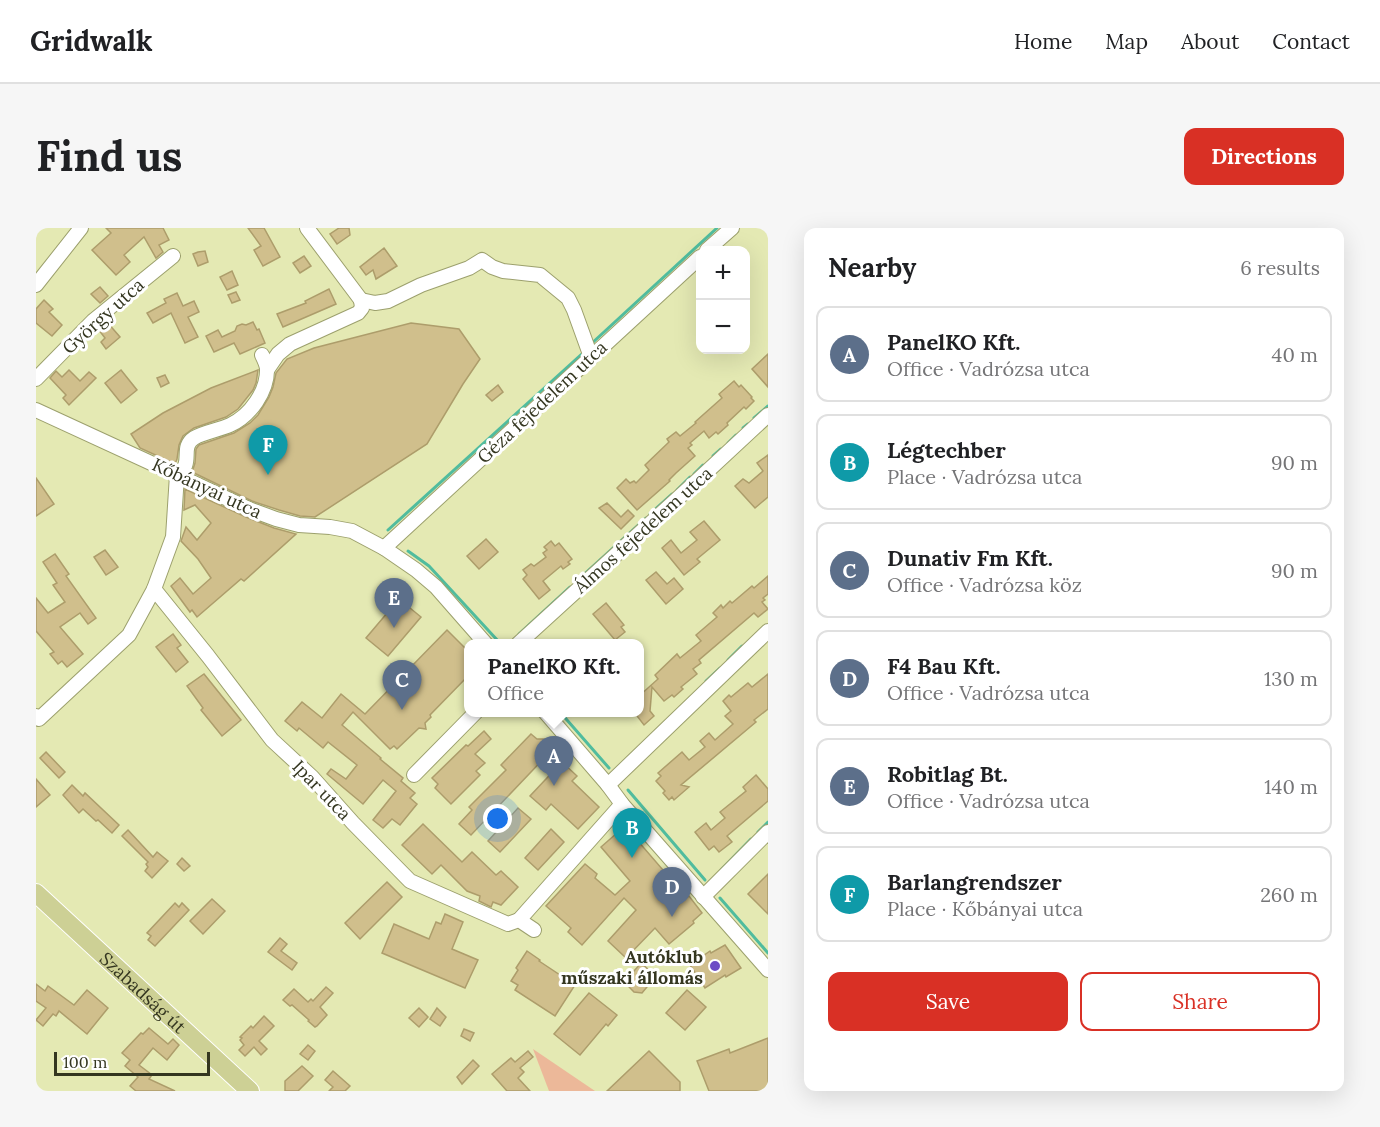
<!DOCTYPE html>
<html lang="en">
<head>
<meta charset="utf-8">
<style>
  body { margin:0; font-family:Lora,serif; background:#f6f6f6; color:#202124 }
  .controls { position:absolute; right:18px; top:18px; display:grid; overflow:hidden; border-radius:12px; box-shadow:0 6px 24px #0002 }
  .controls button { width:54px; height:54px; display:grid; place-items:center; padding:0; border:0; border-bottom:2px solid #e0e0e0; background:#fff; color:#202124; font:30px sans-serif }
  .scale { position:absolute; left:18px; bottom:15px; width:156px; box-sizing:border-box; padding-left:6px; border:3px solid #343620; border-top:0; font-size:16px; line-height:21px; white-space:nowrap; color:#343620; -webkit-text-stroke:4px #fff; paint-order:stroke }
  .you { position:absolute; left:462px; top:591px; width:21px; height:21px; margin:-15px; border:4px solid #fff; border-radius:50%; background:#1a73e8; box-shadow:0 0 0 9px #1a73e833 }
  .badge { display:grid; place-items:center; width:39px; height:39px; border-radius:50%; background:#d93025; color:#fff; font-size:20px; font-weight:700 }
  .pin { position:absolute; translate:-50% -50px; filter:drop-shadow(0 2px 3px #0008) }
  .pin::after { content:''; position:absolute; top:32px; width:21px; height:18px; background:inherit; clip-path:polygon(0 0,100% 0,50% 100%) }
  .popup { position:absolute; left:428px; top:411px; width:180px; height:78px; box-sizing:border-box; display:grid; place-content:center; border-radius:12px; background:#fff; filter:drop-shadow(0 2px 4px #0005); font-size:20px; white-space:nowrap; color:#757577 }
  .popup b { font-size:22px; color:#202124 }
  .popup::after { content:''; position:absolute; left:50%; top:100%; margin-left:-12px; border:12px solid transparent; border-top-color:#fff }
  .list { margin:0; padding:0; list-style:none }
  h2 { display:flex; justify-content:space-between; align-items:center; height:78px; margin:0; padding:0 24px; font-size:26px }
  h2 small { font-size:20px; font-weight:400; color:#757577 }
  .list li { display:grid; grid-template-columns:39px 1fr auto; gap:18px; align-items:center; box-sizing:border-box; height:96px; margin:0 12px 12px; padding:0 12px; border:2px solid #e0e0e0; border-radius:12px }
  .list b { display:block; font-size:22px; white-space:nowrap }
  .list p { margin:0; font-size:20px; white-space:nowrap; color:#757577 }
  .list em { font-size:20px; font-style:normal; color:#757577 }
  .actions { display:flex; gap:12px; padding:18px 24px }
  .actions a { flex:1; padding:14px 0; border:2px solid #d93025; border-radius:12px; text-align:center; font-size:21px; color:#d93025 }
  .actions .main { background:#d93025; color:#fff }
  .map { position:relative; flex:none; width:732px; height:863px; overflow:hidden; border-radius:12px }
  header { display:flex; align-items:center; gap:36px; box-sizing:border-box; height:84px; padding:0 30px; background:#fff; border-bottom:2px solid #e0e0e0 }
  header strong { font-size:28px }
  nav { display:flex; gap:33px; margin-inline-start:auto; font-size:21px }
  .intro { display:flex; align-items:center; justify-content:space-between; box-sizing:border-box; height:144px; padding:0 36px }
  h1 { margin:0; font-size:42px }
  .button { padding:15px 27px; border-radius:12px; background:#d93025; color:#fff; font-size:21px; font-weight:700 }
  main { display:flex; gap:36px; padding:0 36px }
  aside { flex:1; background:#fff; border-radius:12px; box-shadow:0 6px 24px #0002 }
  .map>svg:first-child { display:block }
</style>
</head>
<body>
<header>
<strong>Gridwalk</strong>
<nav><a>Home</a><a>Map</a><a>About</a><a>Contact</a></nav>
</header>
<div class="intro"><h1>Find us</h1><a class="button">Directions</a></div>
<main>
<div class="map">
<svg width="732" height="863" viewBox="0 0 732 863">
  <rect width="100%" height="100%" fill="#e4e9b3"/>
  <!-- green -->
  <polygon fill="#ecb899" points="497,821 559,863 513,863"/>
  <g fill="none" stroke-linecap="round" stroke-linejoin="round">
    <!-- stream -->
    <g stroke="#50bc9e" stroke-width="3">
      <polyline points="555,116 681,0"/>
      <polyline points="718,190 732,178"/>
      <polyline points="707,200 712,196"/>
      <polyline points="692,215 700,207"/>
      <polyline points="677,228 685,221"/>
      <polyline points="658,246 667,237"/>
      <polyline points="641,262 654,249"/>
      <polyline points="614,286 636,266"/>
      <polyline points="352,302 548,124"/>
      <polyline points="372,323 393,338 463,414"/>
      <polyline points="544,350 610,290"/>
      <polyline points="483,406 534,359"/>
      <polyline points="692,432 706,418"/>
      <polyline points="670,453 684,440"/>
      <polyline points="524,484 573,540"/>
      <polyline points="592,562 669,652"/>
      <polyline points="722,604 732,594"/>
      <polyline points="685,642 715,611"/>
      <polyline points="684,670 732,725"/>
    </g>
  </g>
  <!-- building -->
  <g fill="#d0bf8c" stroke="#ad9d6b" stroke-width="1.5">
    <polygon points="70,0 127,0 133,12 123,17 127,24 120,30 108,9 88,27 94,34 80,47 56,22 75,5"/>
    <polygon points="212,0 228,0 244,29 227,38 218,22 225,18"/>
    <polygon points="303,0 313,0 314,7 301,16 294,6"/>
    <polygon points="348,20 361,38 340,51 337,42 330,47 324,39"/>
    <polygon points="169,23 172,34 162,38 157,26 162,24"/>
    <polygon points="268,28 275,38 264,45 257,35"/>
    <polygon points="196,43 202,57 191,62 184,49"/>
    <polygon points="64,59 72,68 64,75 55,66"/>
    <polygon points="293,61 300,76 247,99 241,86 270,75 269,73"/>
    <polygon points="200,64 204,72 196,75 192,67"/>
    <polygon points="141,65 147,78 158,73 163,84 152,89 162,109 149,115 135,85 117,95 111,85 130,75 128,71"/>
    <polygon points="8,72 17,81 13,84 26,97 16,108 0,95 0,81"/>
    <polygon points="71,94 84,109 70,121 65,114 69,110 62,101"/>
    <polygon points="217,94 221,102 223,101 229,115 204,126 198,115 178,124 170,108 182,102 186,109 199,103 201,98 206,96 210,97"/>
    <polygon points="375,95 423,101 444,131 427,156 391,216 279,289 264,288 243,282 216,273 156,244 159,235 160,221 163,217 198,205 214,195 222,187 233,169 237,159 240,145 251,131 278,120"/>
    <polygon points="732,126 732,159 716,141"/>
    <polygon points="33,142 44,153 53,144 60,150 33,177 27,170 30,167 14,150 20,143 26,149"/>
    <polygon points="85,142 101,162 85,175 69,155"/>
    <polygon points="222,142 220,155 217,162 202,181 190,189 158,200 147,208 143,217 141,231 139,236 104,220 95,206 127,185 175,160"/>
    <polygon points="129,147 133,155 125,159 121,150"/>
    <polygon points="698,153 703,159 705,157 716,169 715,170 718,173 710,181 708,179 691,195 692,197 682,206 680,204 673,210 668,203 654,215 656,217 652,220 659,228 640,245 633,252 634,253 601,282 581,260 590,251 594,255 598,253 600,255 613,242 609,237 633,214 631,211 640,204 644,208 660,195 659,194 686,170 683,166"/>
    <polygon points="462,157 467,164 456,173 450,167"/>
    <polygon points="732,227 732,269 719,280 699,258 707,251 713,255 727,243 721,235"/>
    <polygon points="0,250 18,276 0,288"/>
    <polygon points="149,261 210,289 238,300 260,306 208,353 205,351 161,389 156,382 154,384 135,358 144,350 157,366 175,350 162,331 145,313 150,299 161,312 175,295 159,277 148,282"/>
    <polygon points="571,275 585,289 592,282 598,288 585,301 563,280"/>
    <polygon points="668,293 684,312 661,331 664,334 648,347 626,320 635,312 645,325 661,312 654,304"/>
    <polygon points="450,311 462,324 443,341 431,328"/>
    <polygon points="515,313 519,318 523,315 536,331 532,334 534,336 527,341 525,338 507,353 514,362 503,371 487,351 491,347 487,342 495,336 498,338 510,329 507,325 511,322 508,319"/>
    <polygon points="69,322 82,339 70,347 58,329"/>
    <polygon points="19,326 33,346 30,348 60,390 52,396 44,385 24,399 47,426 31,439 26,433 22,436 14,426 18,424 0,403 0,370 12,385 29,374 17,357 21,355 7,334"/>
    <polygon points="620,344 631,356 638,350 647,361 630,376 610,352"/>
    <polygon points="732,348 732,366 727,370 729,372 726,374 732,381 722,389 718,385 663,432 665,435 657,441 661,446 645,459 647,461 638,469 636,467 628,473 616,459 614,483 618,488 608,497 598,484 603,484 603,468 622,451 619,447 641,426 644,430 665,413 660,407 681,389 677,385 685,377 687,380 694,373 696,375 716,358 718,360"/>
    <polygon points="363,371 385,389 352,428 330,410"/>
    <polygon points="570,375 588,397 585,399 589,404 579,412 557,386"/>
    <polygon points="411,402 432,423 432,448 394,487 395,489 389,495 390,501 383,500 361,521 358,518 354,521 317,484 306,497 345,530 344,531 367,550 365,553 379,565 374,570 381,576 364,597 356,591 347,600 337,592 360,563 347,552 327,576 291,546 295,541 310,551 321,537 292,514 287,520 263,500 261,503 249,493 266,474 286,490 305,466 329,486"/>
    <polygon points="137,406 145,417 141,420 152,434 140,444 120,419"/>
    <polygon points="168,446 205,492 186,508 165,482 167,480 151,458"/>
    <polygon points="732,446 732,481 718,492 720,494 645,557 653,559 638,572 636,569 633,572 627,565 629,563 620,553 625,548 622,545 646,524 653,532 669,519 664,513 673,505 679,512 697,496 689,488 695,483 687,473 693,467 695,469 712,455 716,459"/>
    <polygon points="448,503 455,511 439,526 449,535 440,543 444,547 415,576 399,560 402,556 396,550 430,517 432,518"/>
    <polygon points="495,506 501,511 509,511 509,518 514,524 435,607 423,596 436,582 433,579 470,542 465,537"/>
    <polygon points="10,524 29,544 23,550 4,530"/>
    <polygon points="526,534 541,548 536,553 563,579 542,601 515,576 510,582 494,568"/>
    <polygon points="720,547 732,561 732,573 691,608 696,614 683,624 678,618 673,622 659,604 670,595 675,602 689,590 684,584 710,563 707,559"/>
    <polygon points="0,551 14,567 0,579"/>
    <polygon points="36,557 47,568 49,565 83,597 76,605 62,592 60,593 47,581 43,585 27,567"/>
    <polygon points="482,580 495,591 464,624 452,613"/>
    <polygon points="387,596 426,634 436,624 460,647 465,643 482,659 465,677 457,674 455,679 443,673 444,668 431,663 405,637 396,646 366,617"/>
    <polygon points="589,598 627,642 622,652 643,676 653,668 666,685 657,693 658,695 633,716 619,700 590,730 572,713 600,682 588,670 546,717 532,704 535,700 510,678 549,636 561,646 559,650 579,667 594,653 565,619"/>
    <polygon points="515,601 528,614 502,642 489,630"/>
    <polygon points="92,602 117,629 121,624 132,633 116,650 109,643 112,639 110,636 112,634 86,608"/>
    <polygon points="146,630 154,638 148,643 141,636"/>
    <polygon points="732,646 732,686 712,666"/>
    <polygon points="351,654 366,669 324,711 309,695"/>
    <polygon points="176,671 189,683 167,706 154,693"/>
    <polygon points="139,675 143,679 146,675 153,682 119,718 112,712 115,708 111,705"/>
    <polygon points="409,686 427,694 416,721 442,732 429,760 346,725 358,696 393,711 400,694 405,696"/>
    <polygon points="244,710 251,716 245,723 261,735 256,742 232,724"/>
    <polygon points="689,717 705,740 690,749 689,747 669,760 654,737 674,723 675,725"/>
    <polygon points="491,723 504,732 503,733 539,757 519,788 479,762 482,757 475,753 482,742 480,740"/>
    <polygon points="605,735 620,748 606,765 598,764 593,759 592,754 590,752"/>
    <polygon points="0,756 9,763 12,758 38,777 51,762 72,780 51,806 23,783 20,788 17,786 7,798 0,792 10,780 0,773"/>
    <polygon points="290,759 297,765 284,779 291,787 281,798 279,799 272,793 273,792 256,777 254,778 247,772 258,761 272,774 275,771 277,773"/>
    <polygon points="651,762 670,779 649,802 630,785"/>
    <polygon points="553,765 581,787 572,798 570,796 544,827 518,806"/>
    <polygon points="383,780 392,789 383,799 373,790"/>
    <polygon points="401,780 410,789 404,798 394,791"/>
    <polygon points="228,788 238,798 223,813 231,821 225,827 218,819 209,828 203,822 208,817 204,812 206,810 204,809 215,798 217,800"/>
    <polygon points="113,800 132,816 137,811 143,817 131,832 117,820 103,837 116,847 113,851 139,863 100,863 94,858 102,849 89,838 94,832 86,825 105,805 107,806"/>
    <polygon points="428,801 438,805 434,813 425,808"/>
    <polygon points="732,810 732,863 673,863 661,833 693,821 694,825"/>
    <polygon points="272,817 279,823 272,832 264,826"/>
    <polygon points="492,823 497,829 484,840 488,844 482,850 494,863 471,863 456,846 475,830 479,834"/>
    <polygon points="613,823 644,854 644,863 571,863"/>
    <polygon points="437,832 443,838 426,856 421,849"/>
    <polygon points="266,838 277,848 262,863 249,863 249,853"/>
    <polygon points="297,843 314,858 309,863 293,863 297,859 289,852"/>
  </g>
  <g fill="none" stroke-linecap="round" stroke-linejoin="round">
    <!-- minor casing -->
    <g stroke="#9ca06d" stroke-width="16">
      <g id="minor">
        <polyline points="271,0 325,72"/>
        <polyline points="671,22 696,0"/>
        <polyline points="0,57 45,0"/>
        <polyline points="325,72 339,75 352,73 385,57 433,40 446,32 456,39 467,43 504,47 532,70 538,82 555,129"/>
        <polyline points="231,142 242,126 254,116 322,85 326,80 325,72"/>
        <polyline points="0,151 57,93 137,28"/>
        <polyline points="0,182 141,247 213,281 240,291 263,297 294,299 316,303 348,320 380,342 400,359 450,416"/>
        <polyline points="348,320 664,29"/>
        <polyline points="118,361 172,428 236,512 276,549 317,595 374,653 472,696 483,692 498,702"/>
        <polyline points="482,416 663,251 732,187"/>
        <polyline points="509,484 572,557 586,576 732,742"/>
        <path d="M0,488L3,491L93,407L118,361L137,309L141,247C159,235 143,220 158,210C168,204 183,202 194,197C214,188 232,163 231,140C230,135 228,131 226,127"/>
        <polyline points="378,547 440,484"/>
        <polyline points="572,557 732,403"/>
        <polyline points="667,669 732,604"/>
        <polyline points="483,692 586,576"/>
      </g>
    </g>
    <!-- major casing -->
    <g stroke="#fff" stroke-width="20">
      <g id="major">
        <path id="s1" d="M0,665L214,863"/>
      </g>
    </g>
    <!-- minor -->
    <use href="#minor" stroke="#fff" stroke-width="14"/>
    <!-- major -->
    <use href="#major" stroke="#cdd095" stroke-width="18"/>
  </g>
  <!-- markers -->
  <circle fill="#6d4cc5" stroke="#fff" stroke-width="2" cx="679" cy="738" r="6"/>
  <g text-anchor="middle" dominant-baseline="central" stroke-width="6" stroke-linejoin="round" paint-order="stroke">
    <!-- street labels -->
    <g font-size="18" fill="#343620" stroke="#fff">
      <text transform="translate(67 88) rotate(-42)">György utca</text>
      <text transform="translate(506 174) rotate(-43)">Géza fejedelem utca</text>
      <text transform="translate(171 260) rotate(25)">Kőbányai utca</text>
      <text transform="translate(607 302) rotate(-42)">Álmos fejedelem utca</text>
      <text transform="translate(286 562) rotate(46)">Ipar utca</text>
      <text stroke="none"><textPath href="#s1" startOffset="146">Szabadság út</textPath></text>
    </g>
    <!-- poi labels -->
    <g font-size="18" font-weight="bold" fill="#343620" stroke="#fff" text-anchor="end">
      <text x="667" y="728">Autóklub<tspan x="667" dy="21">műszaki állomás</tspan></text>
    </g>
  </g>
</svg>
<div class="controls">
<button>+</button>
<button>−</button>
</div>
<div class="scale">100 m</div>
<div class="you"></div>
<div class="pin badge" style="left:518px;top:558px;background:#5c6f8a">A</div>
<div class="popup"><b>PanelKO Kft.</b>Office</div>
<div class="pin badge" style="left:596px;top:630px;background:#0f9aa8">B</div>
<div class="pin badge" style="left:366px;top:482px;background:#5c6f8a">C</div>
<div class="pin badge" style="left:636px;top:689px;background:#5c6f8a">D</div>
<div class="pin badge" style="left:358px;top:400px;background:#5c6f8a">E</div>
<div class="pin badge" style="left:232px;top:247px;background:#0f9aa8">F</div>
</div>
<aside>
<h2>Nearby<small>6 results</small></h2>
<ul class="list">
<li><span class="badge" style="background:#5c6f8a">A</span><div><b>PanelKO Kft.</b><p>Office · Vadrózsa utca</p></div><em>40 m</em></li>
<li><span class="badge" style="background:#0f9aa8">B</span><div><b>Légtechber</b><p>Place · Vadrózsa utca</p></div><em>90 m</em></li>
<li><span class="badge" style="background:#5c6f8a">C</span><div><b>Dunativ Fm Kft.</b><p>Office · Vadrózsa köz</p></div><em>90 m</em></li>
<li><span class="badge" style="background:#5c6f8a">D</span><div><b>F4 Bau Kft.</b><p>Office · Vadrózsa utca</p></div><em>130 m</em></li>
<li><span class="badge" style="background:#5c6f8a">E</span><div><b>Robitlag Bt.</b><p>Office · Vadrózsa utca</p></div><em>140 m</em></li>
<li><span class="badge" style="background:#0f9aa8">F</span><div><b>Barlangrendszer</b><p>Place · Kőbányai utca</p></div><em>260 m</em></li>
</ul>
<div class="actions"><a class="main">Save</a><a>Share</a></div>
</aside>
</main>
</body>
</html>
